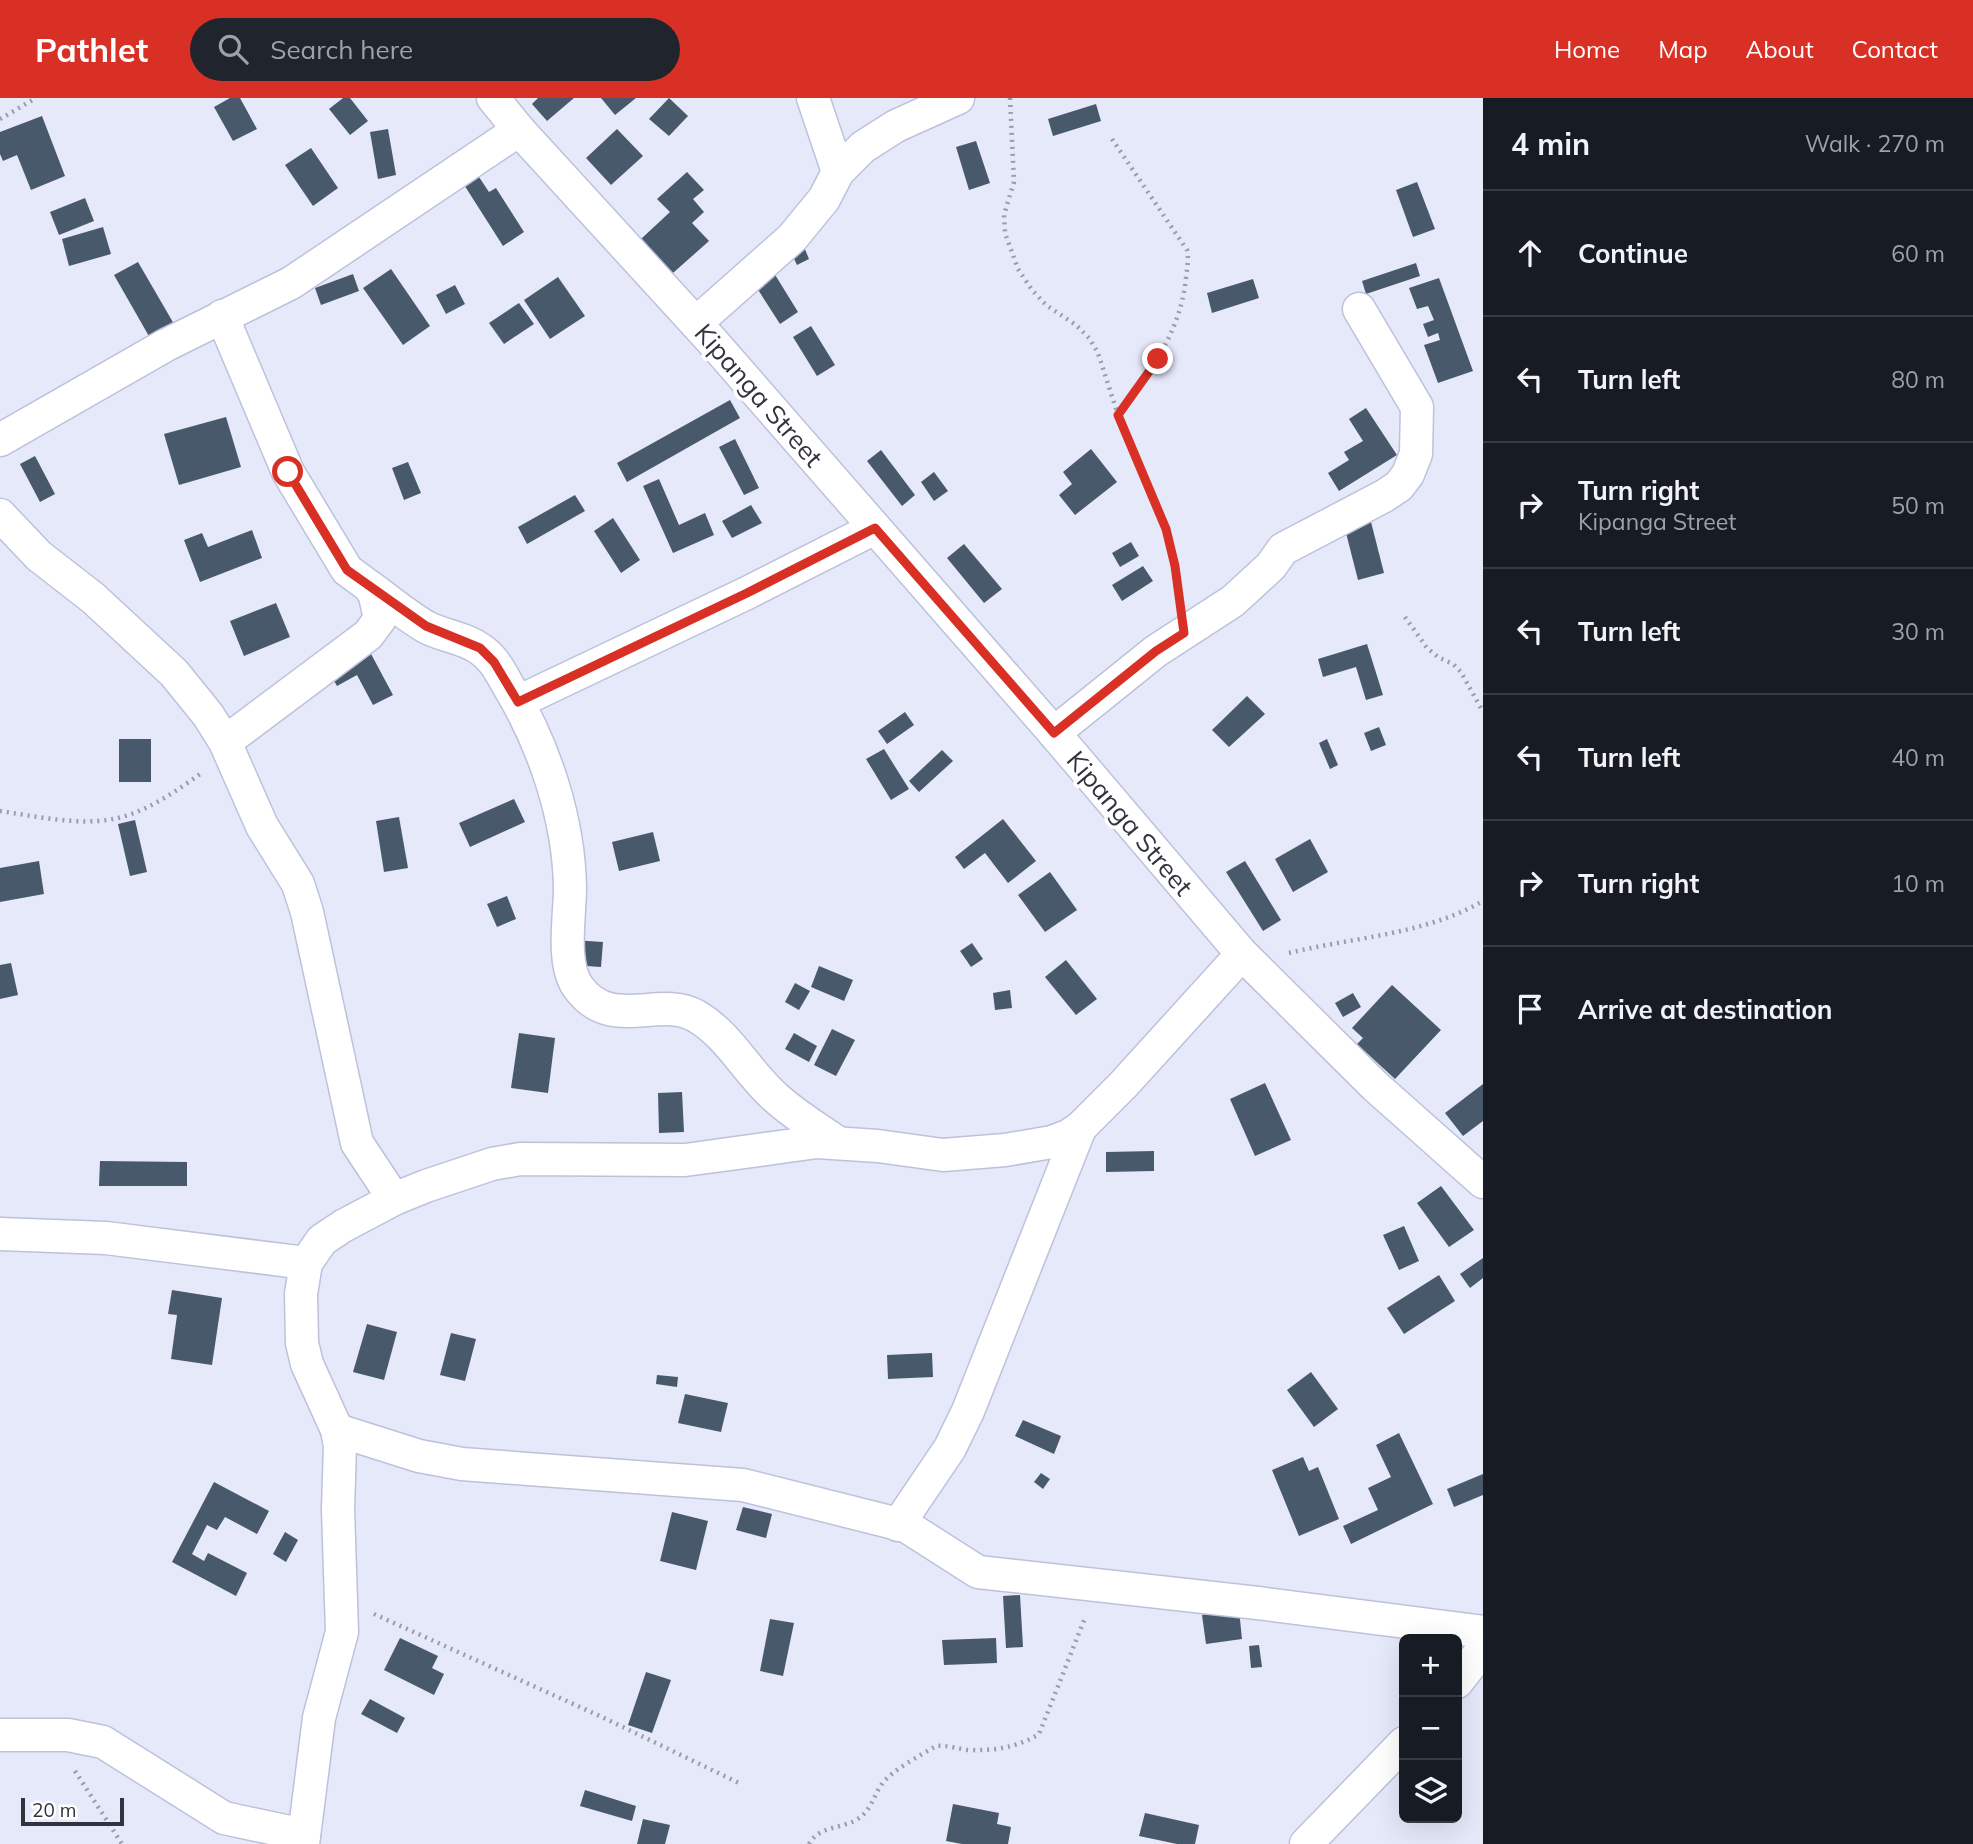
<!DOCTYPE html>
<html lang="en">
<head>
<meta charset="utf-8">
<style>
  body { margin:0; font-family:Mulish,sans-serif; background:#20242c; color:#f1f3f6 }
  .controls { position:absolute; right:21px; bottom:21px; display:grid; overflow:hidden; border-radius:10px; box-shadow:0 7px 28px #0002 }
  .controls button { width:63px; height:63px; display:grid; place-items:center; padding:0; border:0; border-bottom:2px solid #363941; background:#171b24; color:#f1f3f6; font:35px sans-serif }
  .scale { position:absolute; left:21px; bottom:18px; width:103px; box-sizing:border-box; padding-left:7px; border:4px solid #31333d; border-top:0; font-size:19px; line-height:24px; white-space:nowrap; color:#31333d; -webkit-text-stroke:5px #fff; paint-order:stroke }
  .stop { position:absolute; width:21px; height:21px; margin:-16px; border:5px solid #d93025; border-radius:50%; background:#fff }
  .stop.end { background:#d93025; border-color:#fff; box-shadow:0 2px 7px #0008 }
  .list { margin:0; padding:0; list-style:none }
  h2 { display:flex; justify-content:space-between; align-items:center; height:91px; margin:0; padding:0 28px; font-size:30px }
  h2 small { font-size:23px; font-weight:400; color:#9ea1a6 }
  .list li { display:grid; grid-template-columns:46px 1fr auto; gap:21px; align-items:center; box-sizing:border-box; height:126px; padding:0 28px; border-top:2px solid #363941 }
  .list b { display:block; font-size:26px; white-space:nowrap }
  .list p { margin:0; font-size:23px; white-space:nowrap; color:#9ea1a6 }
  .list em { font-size:23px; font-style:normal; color:#9ea1a6 }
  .icon { flex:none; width:38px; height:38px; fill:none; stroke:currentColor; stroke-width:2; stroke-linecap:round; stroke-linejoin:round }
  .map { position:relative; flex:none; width:1483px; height:1746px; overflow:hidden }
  header { display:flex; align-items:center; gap:42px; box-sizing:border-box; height:98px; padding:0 35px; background:#d93025; color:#fff }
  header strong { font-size:33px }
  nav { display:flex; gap:38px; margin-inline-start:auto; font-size:24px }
  .search { width:490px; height:63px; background:#20242c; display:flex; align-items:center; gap:18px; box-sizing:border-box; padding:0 24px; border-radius:38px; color:#9ea1a6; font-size:26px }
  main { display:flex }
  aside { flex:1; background:#171b24 }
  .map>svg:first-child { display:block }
</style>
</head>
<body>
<header>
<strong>Pathlet</strong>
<div class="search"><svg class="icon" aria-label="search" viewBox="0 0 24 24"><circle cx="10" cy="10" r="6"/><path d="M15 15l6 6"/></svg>Search here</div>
<nav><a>Home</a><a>Map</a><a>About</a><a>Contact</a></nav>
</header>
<main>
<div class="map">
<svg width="1483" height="1746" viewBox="0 0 1483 1746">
  <rect width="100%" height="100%" fill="#e6e9fa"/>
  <!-- building -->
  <g fill="#49596c">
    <polygon points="230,0 240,0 257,31 233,43 214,9"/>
    <polygon points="343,0 350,0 368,23 350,37 329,11"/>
    <polygon points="538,0 574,0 547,23 532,6"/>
    <polygon points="601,0 636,0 615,17"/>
    <polygon points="669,0 688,18 669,38 649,21"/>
    <polygon points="1096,6 1101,23 1053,38 1048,21"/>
    <polygon points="42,18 65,78 31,92 17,57 3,63 0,56 0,34"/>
    <polygon points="388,31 396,77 378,81 370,34"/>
    <polygon points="617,31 643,58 611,87 586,60"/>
    <polygon points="976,43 990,85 969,92 956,49"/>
    <polygon points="311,50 338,90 313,108 285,67"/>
    <polygon points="475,73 489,94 496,90 524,134 503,148 461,82"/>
    <polygon points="687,74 704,92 693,101 704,114 692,125 709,143 673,175 641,141 670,114 657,101"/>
    <polygon points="1417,84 1435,131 1413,139 1396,92"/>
    <polygon points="85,100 94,123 59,137 50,114"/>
    <polygon points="103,129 111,156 69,168 62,141"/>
    <polygon points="802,144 809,161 797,167 789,150"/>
    <polygon points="138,164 174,226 150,240 114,177"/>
    <polygon points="1416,165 1420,178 1366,196 1362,183"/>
    <polygon points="391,171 430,228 403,247 363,190"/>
    <polygon points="774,175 798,214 780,226 755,187"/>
    <polygon points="353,176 359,193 321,207 315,190"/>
    <polygon points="558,179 585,218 550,241 524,202"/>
    <polygon points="1439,180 1473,273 1438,285 1424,247 1440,242 1438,235 1428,239 1423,226 1434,222 1428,208 1417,211 1409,190"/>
    <polygon points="1253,181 1259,200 1212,215 1207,195"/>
    <polygon points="455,187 465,206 446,216 436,197"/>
    <polygon points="519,205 534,226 504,246 489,225"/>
    <polygon points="811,228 835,267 817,278 793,239"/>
    <polygon points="730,302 740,320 627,384 617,365"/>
    <polygon points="1366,310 1397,357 1339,393 1328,375 1349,362 1344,354 1363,343 1349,321"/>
    <polygon points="226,319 241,369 179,387 164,336"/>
    <polygon points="735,341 759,390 744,397 719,349"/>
    <polygon points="1091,351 1117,384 1075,417 1059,397 1072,386 1063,374"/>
    <polygon points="881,352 915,397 902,408 867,363"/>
    <polygon points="35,358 55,396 40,404 20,366"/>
    <polygon points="408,364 421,395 404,402 392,370"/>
    <polygon points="934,374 948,393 934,403 921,384"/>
    <polygon points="659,381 679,427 705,415 714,437 673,455 643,388"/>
    <polygon points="575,397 585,413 527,446 518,429"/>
    <polygon points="751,407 762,425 732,440 722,423"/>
    <polygon points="613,420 640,462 621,475 594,433"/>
    <polygon points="1370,420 1384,475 1358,482 1344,427"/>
    <polygon points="252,432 262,460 200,484 184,442 202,435 208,449"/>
    <polygon points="1131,444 1139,458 1120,469 1112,455"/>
    <polygon points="964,446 1002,491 984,505 947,460"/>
    <polygon points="1143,468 1153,483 1122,503 1112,487"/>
    <polygon points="276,505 290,539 244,558 230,523"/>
    <polygon points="1367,546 1383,597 1366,602 1356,569 1323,579 1318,561"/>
    <polygon points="370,554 393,597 373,607 357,577 337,588 328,572"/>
    <polygon points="1247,598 1265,616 1229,649 1212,632"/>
    <polygon points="905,614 914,627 887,646 878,633"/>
    <polygon points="1379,629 1386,647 1371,653 1364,635"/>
    <rect x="119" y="641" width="32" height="43"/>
    <polygon points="1327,641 1338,667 1330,671 1319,645"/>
    <polygon points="884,651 909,691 891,702 866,661"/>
    <polygon points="942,652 953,663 919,694 909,683"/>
    <polygon points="514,701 525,724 470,749 459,725"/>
    <polygon points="399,719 408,770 384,774 376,723"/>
    <polygon points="1003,721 1036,763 1008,785 985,755 964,771 955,759"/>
    <polygon points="135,722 147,774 130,778 118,726"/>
    <polygon points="653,734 660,763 619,773 612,744"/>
    <polygon points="1310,741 1328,774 1293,794 1275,761"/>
    <polygon points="39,763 44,796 0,804 0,770"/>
    <polygon points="1245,763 1281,822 1263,833 1226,774"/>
    <polygon points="1050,774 1077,812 1045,834 1018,797"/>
    <polygon points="507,798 516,821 497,829 487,806"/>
    <polygon points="573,842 603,844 601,869 571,867"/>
    <polygon points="972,845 983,861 971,869 960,853"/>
    <polygon points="1066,862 1097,901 1076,917 1045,879"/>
    <polygon points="11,865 18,897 0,901 0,867"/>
    <polygon points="819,868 853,882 844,903 811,889"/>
    <polygon points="795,885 810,893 799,912 785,904"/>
    <polygon points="1392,887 1441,932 1395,981 1357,946 1363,940 1352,930"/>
    <polygon points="1010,892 1012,910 995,912 993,895"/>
    <polygon points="1353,895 1361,909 1343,919 1335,905"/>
    <polygon points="832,931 855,942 836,978 814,967"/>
    <polygon points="519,935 555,940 548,995 511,990"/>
    <polygon points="794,935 817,948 809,964 785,951"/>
    <polygon points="1265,985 1291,1042 1255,1058 1230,1001"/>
    <polygon points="1483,986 1483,1023 1463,1038 1445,1015"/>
    <polygon points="682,994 684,1034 659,1035 658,995"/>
    <polygon points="1154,1053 1154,1073 1106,1074 1106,1054"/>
    <polygon points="100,1063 187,1064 187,1088 99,1088"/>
    <polygon points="1441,1088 1474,1132 1449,1149 1417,1105"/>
    <polygon points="1404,1128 1419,1163 1399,1172 1383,1137"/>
    <polygon points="1483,1160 1483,1180 1470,1190 1460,1176"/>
    <polygon points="1439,1177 1455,1203 1404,1236 1387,1210"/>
    <polygon points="172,1192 222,1200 212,1267 171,1261 177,1217 168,1216"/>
    <polygon points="367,1226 397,1234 384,1282 353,1274"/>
    <polygon points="451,1235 476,1241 465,1283 440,1277"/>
    <polygon points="932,1255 933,1279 888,1281 887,1257"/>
    <polygon points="1311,1274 1338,1311 1314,1329 1287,1292"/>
    <polygon points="657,1277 678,1279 677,1289 656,1286"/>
    <polygon points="685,1296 728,1305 721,1334 678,1325"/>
    <polygon points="1023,1322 1061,1338 1054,1356 1015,1338"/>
    <polygon points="1399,1335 1433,1406 1351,1446 1343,1428 1378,1412 1368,1390 1391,1379 1376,1347"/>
    <polygon points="1303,1359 1309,1373 1318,1369 1339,1421 1299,1438 1272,1372"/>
    <polygon points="1041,1375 1050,1381 1043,1391 1034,1384"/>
    <polygon points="1483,1376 1483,1397 1454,1409 1447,1391"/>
    <polygon points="214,1384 269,1413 257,1436 225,1419 217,1432 207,1427 192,1456 204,1463 208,1455 247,1475 236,1498 172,1464"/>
    <polygon points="743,1409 772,1416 766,1440 736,1432"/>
    <polygon points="672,1414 708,1423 696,1472 660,1463"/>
    <polygon points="285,1434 298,1442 286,1464 273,1456"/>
    <polygon points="1020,1497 1023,1549 1006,1550 1003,1498"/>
    <polygon points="1239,1512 1242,1541 1206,1546 1202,1517"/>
    <polygon points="770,1521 794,1525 783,1578 760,1573"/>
    <polygon points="400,1540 438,1558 432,1570 444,1576 434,1597 384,1572"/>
    <polygon points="996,1540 997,1565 944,1567 942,1542"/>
    <polygon points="1259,1547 1262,1569 1251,1570 1249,1548"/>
    <polygon points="646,1574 671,1582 652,1635 628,1627"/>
    <polygon points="370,1601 405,1620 397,1635 361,1616"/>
    <polygon points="585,1692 636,1708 632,1723 580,1708"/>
    <polygon points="953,1706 999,1715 997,1726 1011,1729 1008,1746 962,1746 946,1743"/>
    <polygon points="1145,1715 1199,1727 1195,1746 1177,1746 1139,1738"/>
    <polygon points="643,1721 670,1727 665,1746 637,1746"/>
  </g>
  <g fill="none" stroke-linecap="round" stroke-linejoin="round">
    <!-- minor casing -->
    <g stroke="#bdc1dc" stroke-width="35">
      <g id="minor">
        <polyline points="493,0 519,32 712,243 1054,635 1242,856 1375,988 1483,1084"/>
        <polyline points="813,0 838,74"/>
        <polyline points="222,218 288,374 347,472 370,489 375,498 380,521 368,537 225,644"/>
        <polyline points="696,225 792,140 824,101 838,74 863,49 896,28 958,0"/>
        <polyline points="0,342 166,247 291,185 519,32"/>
        <polyline points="0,417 39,458 93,500 174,575 208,617 225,644 262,728 298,786 307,814 357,1045 394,1101"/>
        <path d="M370,489C388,502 407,518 426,529C443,538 465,540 480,551C494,560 501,575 509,589C544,647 569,721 570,790C570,818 561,865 578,889C611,935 659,897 696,918C728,936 747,974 774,998C793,1016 817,1030 838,1045"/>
        <polyline points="518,604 747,495 875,430"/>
        <polyline points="1054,635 1156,553 1233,503 1271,468 1283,451 1384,398 1399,388 1408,376 1416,356 1417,309 1359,211"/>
        <polyline points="0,1136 106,1140 306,1165"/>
        <polyline points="337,1332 419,1358 462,1366 743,1387 906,1428 978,1474 1258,1505 1483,1534"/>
        <polyline points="898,1427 950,1350 968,1313 1080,1030"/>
        <polyline points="1457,1584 1483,1551"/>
        <polyline points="0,1637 68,1637 103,1644 224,1720 304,1737"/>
        <polyline points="303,1746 319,1620 342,1534 338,1411 340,1348 337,1332 307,1266 302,1245 301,1196 306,1165 322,1142 343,1128 394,1101 426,1088 492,1066 520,1061 685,1062 817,1044 878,1048 943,1057 1005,1052 1052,1044 1068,1038 1080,1030 1123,987 1242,856"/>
        <polyline points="1306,1746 1404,1645"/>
      </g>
    </g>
    <!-- path -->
    <g stroke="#999caa" stroke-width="4.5" stroke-dasharray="2 5" stroke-linecap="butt">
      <polyline points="1010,0 1014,84 1004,117 1005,135 1018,171 1032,192 1046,207 1076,227 1089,240 1098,255 1118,317 1166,431 1179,499"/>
      <polyline points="0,21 36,0"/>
      <path d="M1112,41L1187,152C1189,162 1187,170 1186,180C1180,236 1151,271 1119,316"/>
      <polyline points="1405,519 1427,550 1438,559 1453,566 1461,574 1483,614"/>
      <path d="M0,713C34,718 79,728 113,721C146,715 176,693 203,674"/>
      <path d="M1289,855C1354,839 1424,837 1483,803"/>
      <polyline points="374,1516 602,1619 739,1685"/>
      <polyline points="75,1673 122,1746"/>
      <path d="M809,1746C819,1728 840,1731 856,1722C871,1714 873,1698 882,1686C892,1672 921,1657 936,1648C948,1647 958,1651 969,1652C995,1653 1018,1649 1039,1636L1085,1520"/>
    </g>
    <!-- minor -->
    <use href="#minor" stroke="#fff" stroke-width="32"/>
  </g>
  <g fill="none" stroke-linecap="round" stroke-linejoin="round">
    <!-- route -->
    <polyline stroke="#d93025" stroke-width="9" points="288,374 347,472 426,528 480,550 494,564 518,604 747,495 875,430 1054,635 1156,553 1184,535 1175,468 1166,431 1118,317 1158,261"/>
  </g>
  <g text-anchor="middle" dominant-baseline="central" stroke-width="7" stroke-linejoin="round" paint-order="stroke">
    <!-- street labels -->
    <g font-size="26" fill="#31333d" stroke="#fff">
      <text transform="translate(759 297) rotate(49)">Kipanga Street</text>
      <text transform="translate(1130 725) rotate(50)">Kipanga Street</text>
    </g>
  </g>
</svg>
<div class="controls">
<button>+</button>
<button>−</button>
<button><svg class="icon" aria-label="layers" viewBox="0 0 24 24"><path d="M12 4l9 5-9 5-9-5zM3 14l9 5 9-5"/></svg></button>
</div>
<div class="scale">20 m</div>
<div class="stop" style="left:288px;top:374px"></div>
<div class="stop end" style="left:1158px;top:261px"></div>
</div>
<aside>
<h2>4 min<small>Walk · 270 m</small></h2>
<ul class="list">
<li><svg class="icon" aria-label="ahead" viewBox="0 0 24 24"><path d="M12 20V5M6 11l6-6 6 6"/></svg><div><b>Continue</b></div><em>60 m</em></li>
<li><svg class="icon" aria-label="left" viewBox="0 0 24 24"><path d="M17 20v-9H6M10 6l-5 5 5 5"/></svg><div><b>Turn left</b></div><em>80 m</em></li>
<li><svg class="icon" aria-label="right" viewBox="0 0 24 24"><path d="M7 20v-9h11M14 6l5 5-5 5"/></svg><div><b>Turn right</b><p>Kipanga Street</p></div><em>50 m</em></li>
<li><svg class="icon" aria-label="left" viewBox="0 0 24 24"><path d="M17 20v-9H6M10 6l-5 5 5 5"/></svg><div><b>Turn left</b></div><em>30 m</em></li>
<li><svg class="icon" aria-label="left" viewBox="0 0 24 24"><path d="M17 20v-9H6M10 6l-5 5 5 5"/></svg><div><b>Turn left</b></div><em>40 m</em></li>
<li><svg class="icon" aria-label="right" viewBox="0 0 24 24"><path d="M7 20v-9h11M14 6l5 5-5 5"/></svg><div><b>Turn right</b></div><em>10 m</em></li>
<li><svg class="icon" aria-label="arrive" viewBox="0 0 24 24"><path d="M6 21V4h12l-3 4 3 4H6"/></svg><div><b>Arrive at destination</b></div></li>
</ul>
</aside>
</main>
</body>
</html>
